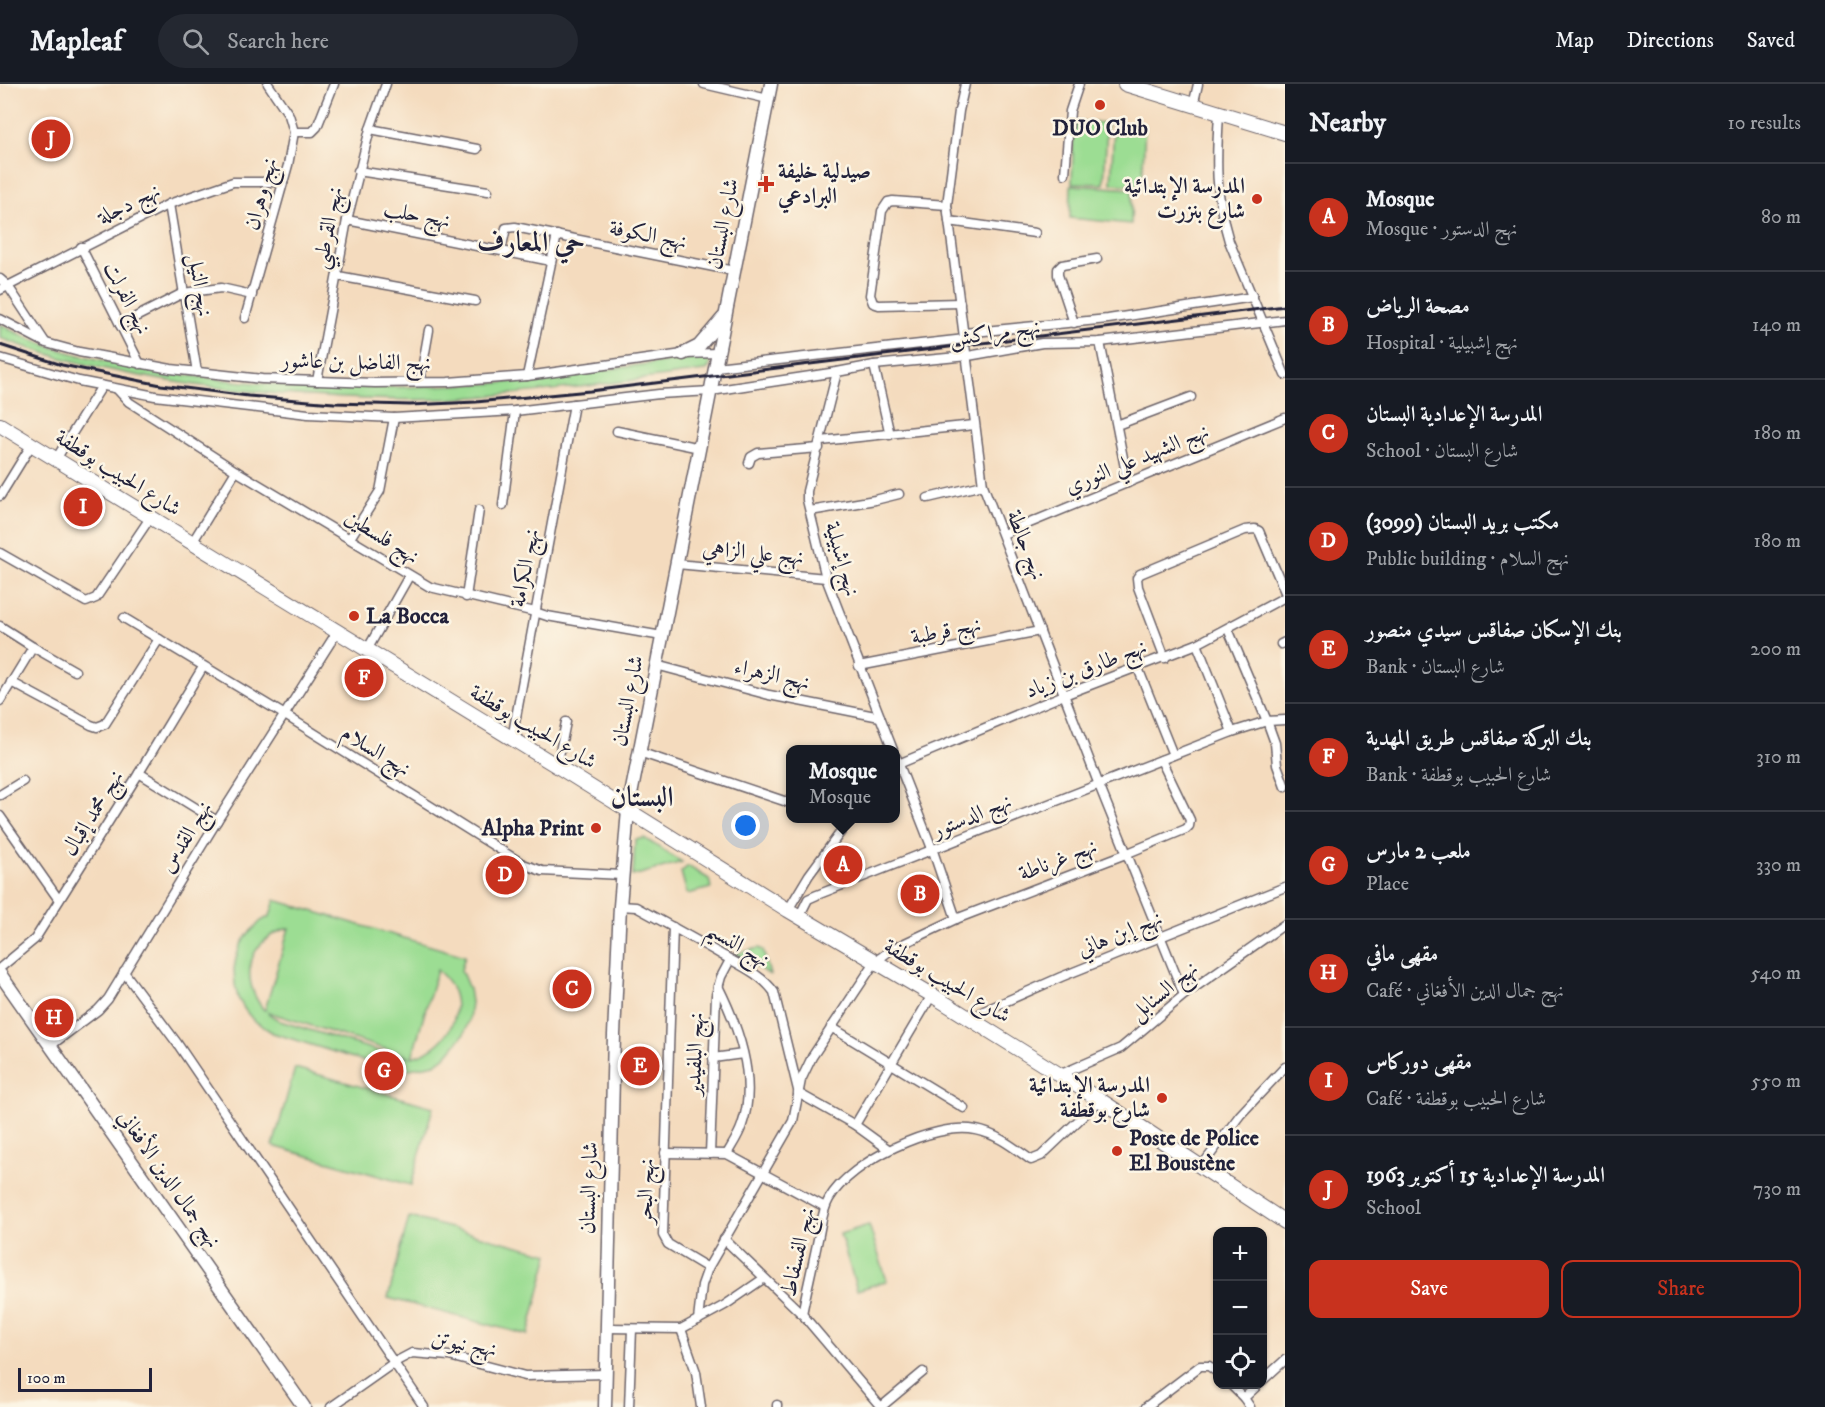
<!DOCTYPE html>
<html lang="en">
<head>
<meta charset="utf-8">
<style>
  body { margin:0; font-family:"IM FELL DW Pica",Amiri,serif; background:#242831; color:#f1f3f6 }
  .controls { position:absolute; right:18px; bottom:18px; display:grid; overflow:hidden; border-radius:12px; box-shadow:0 2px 4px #0004 }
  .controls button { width:54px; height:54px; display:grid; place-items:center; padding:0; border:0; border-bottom:2px solid #363941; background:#171b24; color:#f1f3f6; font:30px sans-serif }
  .scale { position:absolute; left:18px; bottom:15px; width:134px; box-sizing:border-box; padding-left:6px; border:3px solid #22223b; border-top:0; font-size:16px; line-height:21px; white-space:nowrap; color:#22223b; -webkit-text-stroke:4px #fcf5e5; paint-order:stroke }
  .you { position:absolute; left:746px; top:742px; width:21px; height:21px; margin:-15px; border:4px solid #fff; border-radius:50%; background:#1a73e8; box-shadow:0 0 0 9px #1a73e833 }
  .badge { display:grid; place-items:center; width:39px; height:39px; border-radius:50%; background:#c8321e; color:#fff; font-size:20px; font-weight:700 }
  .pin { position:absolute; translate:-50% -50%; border:3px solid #fff; box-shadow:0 2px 6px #0006 }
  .popup { position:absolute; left:786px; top:661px; width:114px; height:78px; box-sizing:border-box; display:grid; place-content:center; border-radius:12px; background:#171b24; filter:drop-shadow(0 2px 4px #0005); font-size:20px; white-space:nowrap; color:#9ea1a6 }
  .popup b { font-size:22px; color:#f1f3f6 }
  .popup::after { content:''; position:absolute; left:50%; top:100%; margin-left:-12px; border:12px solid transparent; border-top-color:#171b24 }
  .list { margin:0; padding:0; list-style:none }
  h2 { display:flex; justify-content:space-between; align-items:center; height:78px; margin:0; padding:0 24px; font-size:26px }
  h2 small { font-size:20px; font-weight:400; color:#9ea1a6 }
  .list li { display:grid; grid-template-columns:39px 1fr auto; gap:18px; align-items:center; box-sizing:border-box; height:108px; padding:0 24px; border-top:2px solid #363941 }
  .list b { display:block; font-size:22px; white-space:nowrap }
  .list p { margin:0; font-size:20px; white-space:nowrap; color:#9ea1a6 }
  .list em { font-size:20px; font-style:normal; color:#9ea1a6 }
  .actions { display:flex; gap:12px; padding:18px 24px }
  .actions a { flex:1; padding:14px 0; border:2px solid #c8321e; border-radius:12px; text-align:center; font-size:21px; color:#c8321e }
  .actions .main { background:#c8321e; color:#fff }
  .icon { flex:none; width:33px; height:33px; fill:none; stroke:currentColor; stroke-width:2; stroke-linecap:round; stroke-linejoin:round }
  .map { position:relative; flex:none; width:1285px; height:1323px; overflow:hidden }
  header { display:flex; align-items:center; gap:36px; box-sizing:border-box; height:84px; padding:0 30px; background:#171b24; border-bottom:2px solid #363941 }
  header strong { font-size:28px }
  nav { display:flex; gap:33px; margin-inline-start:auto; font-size:21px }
  .search { width:420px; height:54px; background:#242831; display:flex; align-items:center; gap:15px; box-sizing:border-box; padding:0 21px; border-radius:33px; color:#9ea1a6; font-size:22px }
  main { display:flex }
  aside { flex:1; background:#171b24 }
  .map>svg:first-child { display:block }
</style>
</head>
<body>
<header>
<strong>Mapleaf</strong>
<div class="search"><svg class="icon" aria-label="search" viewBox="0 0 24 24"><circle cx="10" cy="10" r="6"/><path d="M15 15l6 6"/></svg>Search here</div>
<nav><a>Map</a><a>Directions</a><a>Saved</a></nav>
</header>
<main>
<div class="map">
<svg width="1285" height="1323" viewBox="0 0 1285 1323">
  <rect width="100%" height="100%" fill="#fcf5e5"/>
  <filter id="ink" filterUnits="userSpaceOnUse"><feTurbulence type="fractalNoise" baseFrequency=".0167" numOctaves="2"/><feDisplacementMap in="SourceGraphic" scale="12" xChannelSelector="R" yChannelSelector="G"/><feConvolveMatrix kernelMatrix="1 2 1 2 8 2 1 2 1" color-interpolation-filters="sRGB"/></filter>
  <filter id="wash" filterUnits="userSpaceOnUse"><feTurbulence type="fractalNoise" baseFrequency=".008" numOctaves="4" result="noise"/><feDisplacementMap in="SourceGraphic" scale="24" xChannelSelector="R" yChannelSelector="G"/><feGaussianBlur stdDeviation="1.35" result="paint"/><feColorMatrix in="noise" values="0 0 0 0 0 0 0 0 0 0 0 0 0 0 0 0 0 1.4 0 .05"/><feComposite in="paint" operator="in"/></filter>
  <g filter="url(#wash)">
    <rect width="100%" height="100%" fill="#f4dbbe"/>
    <!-- green -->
    <g fill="#9cdd93" stroke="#5f8067" stroke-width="1.5" fill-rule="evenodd">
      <polygon points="1074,37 1107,39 1104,100 1072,99"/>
      <polygon points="1114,40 1145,42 1142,102 1111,100"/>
      <polygon points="1071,101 1132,105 1131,140 1070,134"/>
      <path d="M0,240C47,267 94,275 147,285C245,302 352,307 451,301C474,300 497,300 520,297C581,290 643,280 705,272L710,280L709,284L704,287C619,298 533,310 447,315C402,317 356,315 311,312C206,306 99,291 0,254Z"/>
      <polygon points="644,754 682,778 633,792 635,756"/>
      <polygon points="688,782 709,795 711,804 687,810 681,788"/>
      <path d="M275,816L465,872L461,886L469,905L471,918L469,936L464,950L446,972L435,980L405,986H392L273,949L253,936L245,926L238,914L235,901L234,885L236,874L240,862L247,851L261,837L270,832ZM289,844L265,926H264C238,894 248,855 289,844ZM437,886C473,915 453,963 412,973ZM268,929V928L410,973L395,972L280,937Z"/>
      <polygon points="759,864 763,866 770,891 734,870"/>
      <polygon points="295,984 433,1023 411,1101 273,1062"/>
      <polygon points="409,1133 549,1170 528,1251 388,1214"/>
      <polygon points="869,1141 887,1197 857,1206 840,1150"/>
    </g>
  </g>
  <g filter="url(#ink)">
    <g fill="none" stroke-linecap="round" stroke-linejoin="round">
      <!-- minor casing -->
      <g stroke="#6c6369" stroke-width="11">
        <g id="minor">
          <polyline points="704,0 768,15"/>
          <polyline points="965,0 959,27 947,121 983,401 1099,701 1184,911"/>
          <polyline points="1193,22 1198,0"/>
          <path d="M1219,30C1216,77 1215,111 1229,157L1285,291"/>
          <polyline points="370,45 477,65"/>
          <polyline points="294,48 312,48 317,43 334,0"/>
          <polyline points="358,87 488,107"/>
          <polyline points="1065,90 1070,27 1079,0"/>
          <polyline points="169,120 197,288"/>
          <polyline points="947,121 893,117 888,118 882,127 870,211 873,219 879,221 960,219"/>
          <polyline points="347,136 551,177"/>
          <polyline points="949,137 1035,149"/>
          <polyline points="81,163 140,280"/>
          <polyline points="501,166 506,144 515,143 734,187"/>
          <polyline points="338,192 475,217"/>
          <polyline points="0,195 8,202 45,258"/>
          <polyline points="0,206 169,120 233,98 283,98"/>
          <polyline points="245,234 288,81 294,48 289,31 268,0"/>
          <polyline points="0,235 46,259 79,268 171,285 262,295 375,299 448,298 527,292 683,270 719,269"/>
          <polyline points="1074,239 1058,191 1058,185 1062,181 1097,175"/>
          <polyline points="120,241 183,209 221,204 252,211"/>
          <polyline points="964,249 1108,235 1253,213"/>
          <polyline points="1100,258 1128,399"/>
          <polyline points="0,274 79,297 155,312 308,330 394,334 515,327 659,310 711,307 837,288 874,281 968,272 1042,259 1100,258 1285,236"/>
          <polyline points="874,281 890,351"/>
          <polyline points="716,283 965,255"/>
          <polyline points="837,288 807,407 807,416 826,494 893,666"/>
          <polyline points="527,292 557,151"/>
          <polyline points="317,297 347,136 370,45 386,0"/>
          <polyline points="420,297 429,246"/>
          <polyline points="117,305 129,318 236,387 430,503 535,528 547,532 662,552"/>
          <polyline points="1117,341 1191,313"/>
          <polyline points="617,347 700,364"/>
          <polyline points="821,357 974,341"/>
          <polyline points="56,375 102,302"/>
          <polyline points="749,379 751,373 758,369 819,364"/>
          <polyline points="0,412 32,360"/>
          <polyline points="928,414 983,401"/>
          <polyline points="503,421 515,327"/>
          <polyline points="810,427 875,416 899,410"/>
          <polyline points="1003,450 1285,334"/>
          <polyline points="350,454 380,407 394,334"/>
          <polyline points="192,459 236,387"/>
          <polyline points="0,469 86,518 96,514 150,434"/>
          <polyline points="677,480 826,494"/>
          <polyline points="466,513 479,426"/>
          <polyline points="124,534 285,631 523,780 542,787 622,791"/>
          <polyline points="0,542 33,563 0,617"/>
          <polyline points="1228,545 1267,637 1275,659 1277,681 1285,703"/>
          <polyline points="1197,560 1232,648"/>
          <polyline points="1281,560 1285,558"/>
          <polyline points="33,563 75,587"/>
          <polyline points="367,566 409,492"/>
          <polyline points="1165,574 1138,503 1137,494 1140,490 1245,446 1255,445 1259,447 1285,508"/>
          <polyline points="656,581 769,611 880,633"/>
          <polyline points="859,582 1040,547"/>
          <polyline points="1138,584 1173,671"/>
          <polyline points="11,598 91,641 97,643 105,640 159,555"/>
          <polyline points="512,655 574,320"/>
          <polyline points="639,668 790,719"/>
          <polyline points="896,673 933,767 956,835"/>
          <polyline points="896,681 1064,611 1197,560 1285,513"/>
          <polyline points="557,682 566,638"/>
          <polyline points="139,689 217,737"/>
          <polyline points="0,711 23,697"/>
          <polyline points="0,732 59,816"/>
          <path d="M620,822L636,823C665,839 693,854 722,871C740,881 762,891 774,908L798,1006"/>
          <polyline points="788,826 809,791 851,734"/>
          <polyline points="799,833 808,815 817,811 1232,648 1267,637 1285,636"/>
          <polyline points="673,843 663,1151 668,1160 708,1184 793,1037 801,996 812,973 875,878 892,865 956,835 1128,769 1186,745 1189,742 1190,736 1161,676"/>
          <polyline points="0,884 35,855 139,689 203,583"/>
          <polyline points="124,888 177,959 424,1323"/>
          <path d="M718,902C738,942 758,996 742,1041C739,1051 732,1061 727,1070"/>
          <polyline points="971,936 984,927 1061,893 1285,803"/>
          <polyline points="831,943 964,1024"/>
          <polyline points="50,962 98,926 108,915 217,737 337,548"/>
          <polyline points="713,974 743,970"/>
          <polyline points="1059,991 1121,964 1184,911 1285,840"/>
          <polyline points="798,1009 855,1041 888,1065"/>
          <polyline points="855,1041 932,911"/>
          <polyline points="665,1069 727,1070 825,1123"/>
          <polyline points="710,1070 716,911 721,893 730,876"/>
          <polyline points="1201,1083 1240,1031 1285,983"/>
          <polyline points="724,1155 802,1230 881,1323 923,1288"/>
          <path d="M802,1230C807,1205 813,1180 818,1155C821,1142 822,1127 829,1115C850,1078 934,1037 976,1046C997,1050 1013,1063 1031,1076L1041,1072L1100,1016"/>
          <polyline points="698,1236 702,1201 708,1184"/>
          <polyline points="607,1244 681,1245 725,1221 763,1195"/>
          <polyline points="681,1245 696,1288 701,1323"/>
          <polyline points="1262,1297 1285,1276"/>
          <polyline points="1230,1300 1244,1314 1250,1323"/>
          <polyline points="1244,1314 1259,1300"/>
          <polyline points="777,1321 777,1323"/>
          <polyline points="331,1323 395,1278 412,1269 449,1272 525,1292 606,1290"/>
          <polyline points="629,1323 632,1245"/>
          <polyline points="1146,1323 1200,1282 1209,1282 1218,1289"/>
        </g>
      </g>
      <!-- secondary casing -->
      <g stroke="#6c6369" stroke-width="15">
        <g id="secondary">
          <polyline points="683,270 699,262 723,234"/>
          <polyline points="0,890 304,1323"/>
          <polyline points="605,1323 614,951 620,822 628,726 771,0"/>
        </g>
      </g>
      <!-- primary casing -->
      <g stroke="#6c6369" stroke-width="16">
        <g id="primary">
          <polyline points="1125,0 1285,49"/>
          <polyline points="0,341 557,682 788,826 932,911 1100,1016 1285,1138"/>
        </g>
      </g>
      <!-- minor -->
      <use href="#minor" stroke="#fff" stroke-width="8"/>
      <!-- secondary -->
      <use href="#secondary" stroke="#fff" stroke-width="12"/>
      <!-- primary -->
      <use href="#primary" stroke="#fff" stroke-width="14"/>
      <!-- rail -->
      <polyline stroke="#22223b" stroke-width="3" points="0,261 62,281 161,301 248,312 334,319 410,321 476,318 590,307 1285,222"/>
    </g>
  </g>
  <!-- markers -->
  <g fill="#c8321e" stroke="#fcf5e5" stroke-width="2">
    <circle cx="1100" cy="21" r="6"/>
    <path d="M763 91h6v6h6v6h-6v6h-6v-6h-6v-6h6z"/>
    <circle cx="1257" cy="115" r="6"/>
    <circle cx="354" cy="532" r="6"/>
    <circle cx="596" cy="744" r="6"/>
    <circle cx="1162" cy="1014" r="6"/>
    <circle cx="1117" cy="1067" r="6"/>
  </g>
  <g text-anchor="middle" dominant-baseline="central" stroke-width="5" stroke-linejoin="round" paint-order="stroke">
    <!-- poi labels -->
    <g font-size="22" font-weight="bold" fill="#22223b" stroke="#fcf5e5" text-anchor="start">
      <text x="1100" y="44" text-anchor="middle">DUO Club</text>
      <text x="778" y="87">صيدلية خليفة<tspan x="778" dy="25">البرادعي</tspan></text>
      <text x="1245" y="102" text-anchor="end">المدرسة الإبتدائية<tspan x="1245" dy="25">شارع بنزرت</tspan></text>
      <text x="366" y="532">La Bocca</text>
      <text x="584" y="744" text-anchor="end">Alpha Print</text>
      <text x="1150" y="1001" text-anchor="end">المدرسة الإبتدائية<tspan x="1150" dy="25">شارع بوقطفة</tspan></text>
      <text x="1129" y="1054">Poste de Police<tspan x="1129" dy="25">El Boustène</tspan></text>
    </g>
    <!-- street labels -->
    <g font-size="22" fill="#22223b" stroke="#fcf5e5">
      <text transform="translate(261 110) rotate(-75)">نهج وهران</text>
      <text transform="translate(129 120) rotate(-26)">نهج دجلة</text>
      <text transform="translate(417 131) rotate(11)">نهج حلب</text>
      <text transform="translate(723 140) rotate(-79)">شارع البستان</text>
      <text transform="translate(328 144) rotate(-79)">نهج القرطبي</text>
      <text transform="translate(648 151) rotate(11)">نهج الكوفة</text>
      <text transform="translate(200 201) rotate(81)">نهج النيل</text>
      <text transform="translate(127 214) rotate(63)">نهج الفرلت</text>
      <text transform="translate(995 249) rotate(-8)">نهج مراكش</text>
      <text transform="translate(356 278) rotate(1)">نهج الفاضل بن عاشور</text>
      <text transform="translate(1137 375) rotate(-22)">نهج الشهيد علي النوري</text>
      <text transform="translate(118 389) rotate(32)">شارع الحبيب بوقطفة</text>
      <text transform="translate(382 453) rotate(32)">نهج فلسطين</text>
      <text transform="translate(1026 461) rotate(69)">نهج جالطة</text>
      <text transform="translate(753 469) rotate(5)">نهج علي الزاهي</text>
      <text transform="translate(842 475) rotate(74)">نهج إشبيلية</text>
      <text transform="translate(525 484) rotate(-79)">نهج الكرامة</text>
      <text transform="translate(946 547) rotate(-11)">نهج قرطبة</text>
      <text transform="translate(1086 585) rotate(-21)">نهج طارق بن زياد</text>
      <text transform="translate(772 591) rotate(13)">نهج الزهراء</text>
      <text transform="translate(628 617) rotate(-79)">شارع البستان</text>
      <text transform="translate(533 643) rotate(31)">شارع الحبيب بوقطفة</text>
      <text transform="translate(376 667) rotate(32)">نهج السلام</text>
      <text transform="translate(93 729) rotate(-58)">نهج محمد إقبال</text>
      <text transform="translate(972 732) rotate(-22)">نهج الدستور</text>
      <text transform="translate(186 753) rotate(-58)">نهج القدس</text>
      <text transform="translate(1058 776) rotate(-21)">نهج غرناطة</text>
      <text transform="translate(1120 850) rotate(-22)">نهج إبن هاني</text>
      <text transform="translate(738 861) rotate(31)">نهج النسيم</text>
      <text transform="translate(947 897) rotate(31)">شارع الحبيب بوقطفة</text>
      <text transform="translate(1164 907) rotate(-39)">نهج السنابل</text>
      <text transform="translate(695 970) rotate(-88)">نهج البلفيدير</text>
      <text transform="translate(169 1095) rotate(55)">نهج جمال الدين الأفغاني</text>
      <text transform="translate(589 1104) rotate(-88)">شارع البستان</text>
      <text transform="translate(646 1107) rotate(-88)">نهج البحر</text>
      <text transform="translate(798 1168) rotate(-77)">نهج الفسفاط</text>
      <text transform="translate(464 1260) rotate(11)">نهج نيوتن</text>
    </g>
    <!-- district labels -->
    <g font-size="28" font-weight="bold" fill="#22223b" stroke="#fcf5e5">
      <text x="531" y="158">حي المعارف</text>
      <text x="642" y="713">البستان</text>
    </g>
  </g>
</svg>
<div class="controls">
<button>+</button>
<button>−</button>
<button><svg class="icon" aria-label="locate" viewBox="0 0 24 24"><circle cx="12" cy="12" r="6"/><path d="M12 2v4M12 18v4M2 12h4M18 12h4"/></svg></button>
</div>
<div class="scale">100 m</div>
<div class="you"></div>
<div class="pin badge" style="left:843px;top:781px">A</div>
<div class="popup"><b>Mosque</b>Mosque</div>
<div class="pin badge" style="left:920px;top:810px">B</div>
<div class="pin badge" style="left:572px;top:905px">C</div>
<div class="pin badge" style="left:505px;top:791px">D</div>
<div class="pin badge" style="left:640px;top:982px">E</div>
<div class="pin badge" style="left:364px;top:594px">F</div>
<div class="pin badge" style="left:384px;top:987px">G</div>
<div class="pin badge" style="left:54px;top:934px">H</div>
<div class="pin badge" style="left:83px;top:423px">I</div>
<div class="pin badge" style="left:51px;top:55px">J</div>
</div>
<aside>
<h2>Nearby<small>10 results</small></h2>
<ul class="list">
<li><span class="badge">A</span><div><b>Mosque</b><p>Mosque · نهج الدستور</p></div><em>80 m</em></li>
<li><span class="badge">B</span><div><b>مصحة الرياض</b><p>Hospital · نهج إشبيلية</p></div><em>140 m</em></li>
<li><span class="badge">C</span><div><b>المدرسة الإعدادية البستان</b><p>School · شارع البستان</p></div><em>180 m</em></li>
<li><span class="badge">D</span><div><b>مكتب بريد البستان (3099)</b><p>Public building · نهج السلام</p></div><em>180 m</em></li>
<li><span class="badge">E</span><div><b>بنك الإسكان صفاقس سيدي منصور</b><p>Bank · شارع البستان</p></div><em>200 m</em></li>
<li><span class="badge">F</span><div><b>بنك البركة صفاقس طريق المهدية</b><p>Bank · شارع الحبيب بوقطفة</p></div><em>310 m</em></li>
<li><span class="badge">G</span><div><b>ملعب 2 مارس</b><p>Place</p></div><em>330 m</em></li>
<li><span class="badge">H</span><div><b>مقهى مافي</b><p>Café · نهج جمال الدين الأفغاني</p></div><em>540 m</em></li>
<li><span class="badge">I</span><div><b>مقهى دوركاس</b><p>Café · شارع الحبيب بوقطفة</p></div><em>550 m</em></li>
<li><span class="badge">J</span><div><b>المدرسة الإعدادية 15 أكتوبر 1963</b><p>School</p></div><em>730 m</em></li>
</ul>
<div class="actions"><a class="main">Save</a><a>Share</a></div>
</aside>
</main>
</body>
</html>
